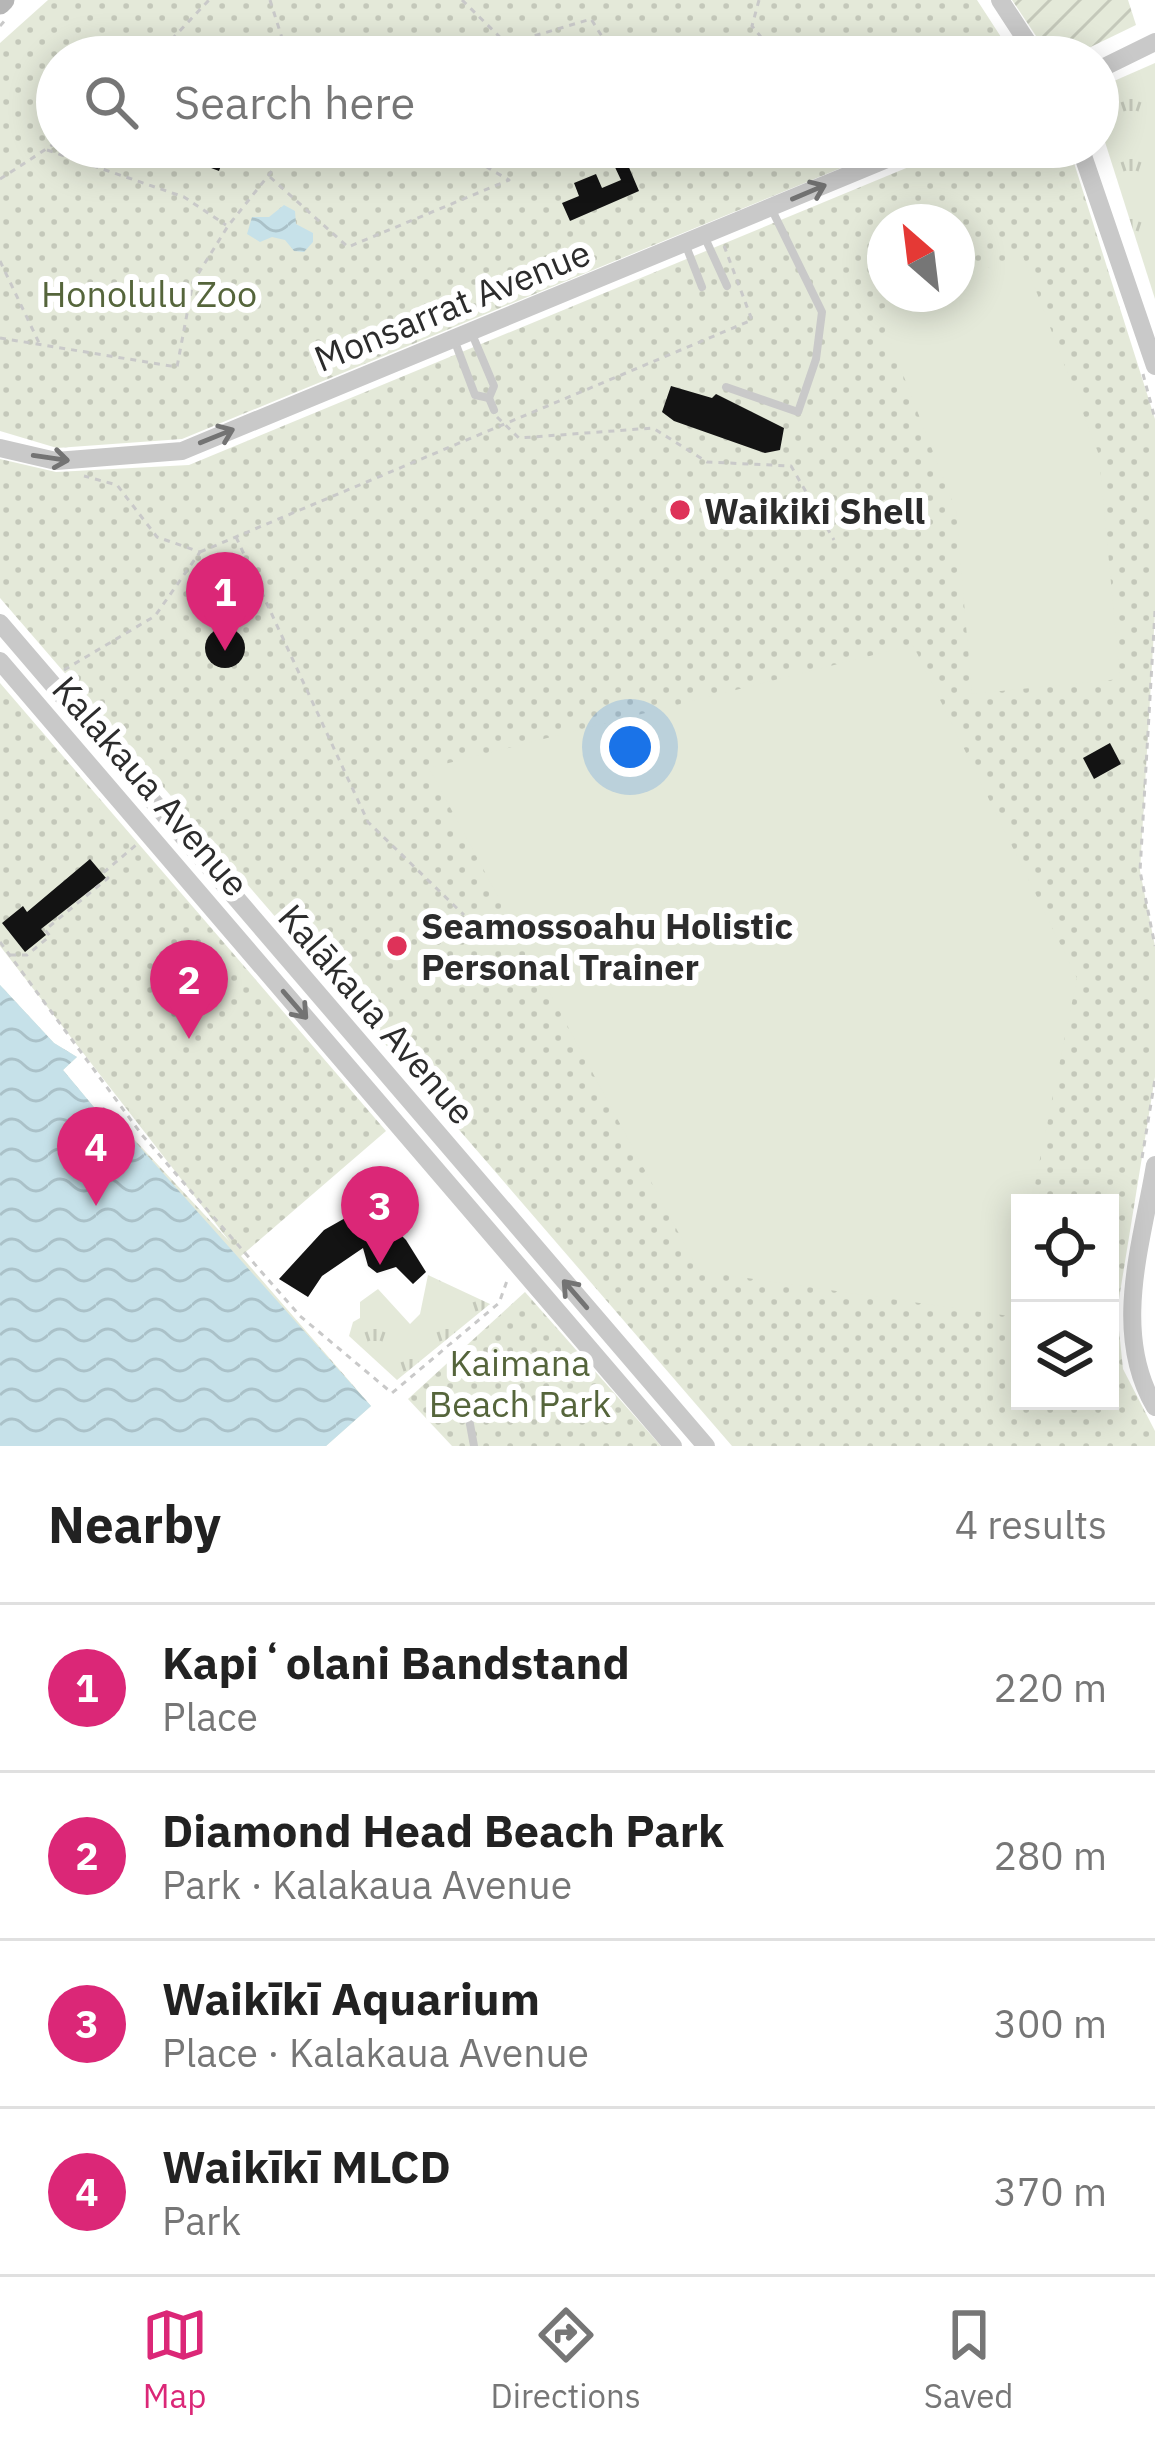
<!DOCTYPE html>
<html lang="en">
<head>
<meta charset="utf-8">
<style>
  body { margin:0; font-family:"IBM Plex Sans",sans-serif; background:#f2f2f2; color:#222 }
  .controls { position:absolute; right:36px; bottom:36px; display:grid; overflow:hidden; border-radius:0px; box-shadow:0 6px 30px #0003 }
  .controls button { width:108px; height:108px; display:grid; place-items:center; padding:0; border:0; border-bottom:3px solid #e0e0e0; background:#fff; color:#222; font:60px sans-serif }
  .compass { position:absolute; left:867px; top:204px; width:108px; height:108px; border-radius:50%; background:#fff; box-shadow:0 6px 30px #0003; rotate:332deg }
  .you { position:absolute; left:630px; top:747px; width:42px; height:42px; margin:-30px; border:9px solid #fff; border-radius:50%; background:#1a73e8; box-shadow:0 0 0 18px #1a73e833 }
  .badge { display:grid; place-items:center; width:78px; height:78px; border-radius:50%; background:#db2777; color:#fff; font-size:39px; font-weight:700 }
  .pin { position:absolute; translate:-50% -99px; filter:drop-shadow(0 3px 6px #0008) }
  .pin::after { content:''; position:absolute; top:63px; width:42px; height:36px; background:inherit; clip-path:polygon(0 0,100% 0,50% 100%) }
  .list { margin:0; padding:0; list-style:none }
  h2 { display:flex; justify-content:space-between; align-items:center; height:156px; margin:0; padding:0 48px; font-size:51px }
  h2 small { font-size:39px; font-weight:400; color:#767676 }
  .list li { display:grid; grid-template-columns:78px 1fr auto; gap:36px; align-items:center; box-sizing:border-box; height:168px; padding:0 48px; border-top:3px solid #e0e0e0 }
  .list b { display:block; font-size:45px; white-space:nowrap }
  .list p { margin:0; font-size:39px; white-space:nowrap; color:#767676 }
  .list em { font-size:39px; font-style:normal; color:#767676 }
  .icon { flex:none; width:66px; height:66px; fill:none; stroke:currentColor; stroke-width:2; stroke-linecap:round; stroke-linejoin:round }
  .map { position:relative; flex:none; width:1155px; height:1446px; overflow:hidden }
  .search { position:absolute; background:#fff; box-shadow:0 6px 30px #0003; left:36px; right:36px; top:36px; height:132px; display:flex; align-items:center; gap:30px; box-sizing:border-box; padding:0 42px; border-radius:66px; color:#767676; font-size:45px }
  .sheet { height:828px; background:#fff }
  nav { display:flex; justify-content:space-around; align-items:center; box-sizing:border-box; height:168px; border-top:3px solid #e0e0e0; background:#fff; font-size:33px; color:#767676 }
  nav a { display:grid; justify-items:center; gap:6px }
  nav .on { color:#db2777 }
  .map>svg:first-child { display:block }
</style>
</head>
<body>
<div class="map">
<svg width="1155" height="1446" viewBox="0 0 1155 1446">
  <defs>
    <pattern id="grass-tufts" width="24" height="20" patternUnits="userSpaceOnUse" patternTransform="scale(3)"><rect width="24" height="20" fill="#e4e9d9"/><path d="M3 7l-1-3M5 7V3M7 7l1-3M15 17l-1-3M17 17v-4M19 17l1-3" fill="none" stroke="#c4c8ba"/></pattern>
    <pattern id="park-dots" width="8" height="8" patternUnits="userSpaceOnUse" patternTransform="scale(3)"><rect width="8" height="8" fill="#e4e9d9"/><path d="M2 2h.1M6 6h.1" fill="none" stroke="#c4c8ba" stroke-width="1.8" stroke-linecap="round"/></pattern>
    <pattern id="garden-furrows" width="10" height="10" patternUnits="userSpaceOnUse" patternTransform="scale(3)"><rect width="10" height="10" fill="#e4e9d9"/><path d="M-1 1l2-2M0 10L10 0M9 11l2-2" fill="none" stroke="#c4c8ba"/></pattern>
    <pattern id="water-waves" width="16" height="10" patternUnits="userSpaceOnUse" patternTransform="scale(3)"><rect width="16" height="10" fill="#c6e1e9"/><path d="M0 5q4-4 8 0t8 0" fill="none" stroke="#aac1c8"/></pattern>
  </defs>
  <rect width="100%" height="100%" fill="#fff"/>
  <!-- grass -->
  <g fill="url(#grass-tufts)">
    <polygon points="1155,63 1155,299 1098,120 1098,88"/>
    <polygon points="428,1275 490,1304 397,1380 349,1336 353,1322 360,1318 360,1302 378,1289 410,1324 420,1314"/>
  </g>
  <!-- park -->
  <g fill="url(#park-dots)" fill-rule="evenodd">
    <polygon points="48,0 977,0 1014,57 57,57 57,147 892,147 182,439 57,448 0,431 0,43"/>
    <path d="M957,147H1069L1155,419V613L1140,871L1155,946V1077L1117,1311L1123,1369L1155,1431V1446H732L0,598V459L56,472L189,465ZM885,222H957V294H885ZM1020,1203H1110V1401H1020Z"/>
    <polygon points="0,683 386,1131 241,1256 371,1406 326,1446 0,1446 0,985 54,1043 77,1057 63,1070 98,1112 104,1107 230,1242 0,946"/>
    <polygon points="525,1292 661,1446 452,1446 408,1399"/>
  </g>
  <!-- garden -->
  <polygon fill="url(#garden-furrows)" points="1012,0 1128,0 1136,25 1070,57 1050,57"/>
  <!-- pitch -->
  <g fill="#e4e9d9">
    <polygon points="1022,254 1099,455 1120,679 972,694 956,511 878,310 920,294 957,294 957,280"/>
    <polygon points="913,645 1077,978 1031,1203 1020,1203 1020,1260 1009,1316 699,1271 429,768"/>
  </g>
  <!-- water -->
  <g fill="url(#water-waves)">
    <polygon points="284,205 295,211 296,224 313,233 313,242 304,252 294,251 285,240 272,237 260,242 247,234 252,217 269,217"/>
    <polygon points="0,985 54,1043 77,1057 63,1070 98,1112 104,1107 371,1406 326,1446 0,1446"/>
  </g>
  <!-- building -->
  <g fill="#131313">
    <polygon points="156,147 228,147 219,171"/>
    <polygon points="625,158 639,191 570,221 562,203 579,196 574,183 596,174 602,188 621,180 613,163"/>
    <polygon points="671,386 712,398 716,394 784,428 780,450 765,453 674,421 662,412"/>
    <circle cx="225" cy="648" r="20"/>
    <polygon points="1110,743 1121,764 1094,779 1083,758"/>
    <polygon points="90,859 106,878 41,929 46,935 25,952 2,923 23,906 27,912"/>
    <polygon points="370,1204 406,1240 426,1272 413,1284 396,1267 377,1273 368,1266 363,1248 322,1276 308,1297 279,1279 324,1230"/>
  </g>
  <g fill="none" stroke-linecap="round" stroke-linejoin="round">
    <!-- path -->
    <g stroke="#c9c9c9" stroke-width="3" stroke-dasharray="6 6" stroke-linecap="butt">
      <polyline points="270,0 288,57"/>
      <polyline points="462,0 507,44"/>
      <polyline points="759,0 752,26 777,57"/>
      <polyline points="0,26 7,18"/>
      <polyline points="155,57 209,0"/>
      <polyline points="493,57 507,44 591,19 615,57"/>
      <polyline points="47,150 184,197 226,225"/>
      <polyline points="926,159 954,147"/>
      <polyline points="270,177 348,247 509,180 452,147"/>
      <polyline points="0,179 57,142"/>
      <polyline points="0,261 41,347"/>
      <polyline points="0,338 177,367 193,282 228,226 291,147"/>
      <polyline points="1143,374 1155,419"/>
      <polyline points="497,417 519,438 653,428 707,462 791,466 834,540"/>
      <polyline points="236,537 368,822 464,915"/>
      <polyline points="200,552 752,320 723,243"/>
      <polyline points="1155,611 1140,871 1155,946"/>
      <polyline points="64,670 155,616 200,552 157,537 117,485 84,476"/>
      <polyline points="0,942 142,1135 300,1316 392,1393 499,1303 508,1278"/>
      <polyline points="10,955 27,955 50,936 45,930 108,878 103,873 136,845"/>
      <polyline points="1142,1158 1155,1079"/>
    </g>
    <!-- service -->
    <g stroke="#c9c9c9" stroke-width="8">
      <polyline points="705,238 727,286"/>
      <polyline points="686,246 702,287"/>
      <polyline points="472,334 494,386 489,398 494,410"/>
      <polyline points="455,342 475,395 489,398"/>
      <polyline points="726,387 798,412 816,359 822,312 772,210"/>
      <polyline points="467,1408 474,1446"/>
    </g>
    <!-- tertiary -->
    <g stroke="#c9c9c9" stroke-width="18">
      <polyline points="1000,0 1037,57"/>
      <polyline points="1098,70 1155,42"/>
      <polyline points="1080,147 1155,366"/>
      <polyline points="0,448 56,461 182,451 916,147"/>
      <polyline points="0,623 706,1446"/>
      <polyline points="0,661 673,1446"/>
      <path d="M1155,1165C1142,1244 1111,1332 1155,1407"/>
    </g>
    <!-- secondary -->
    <polyline stroke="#b6b6b6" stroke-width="21" points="0,4 4,0"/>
  </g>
  <!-- one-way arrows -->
  <defs><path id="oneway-shaft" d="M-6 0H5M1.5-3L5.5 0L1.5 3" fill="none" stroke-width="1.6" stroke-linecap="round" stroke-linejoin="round" transform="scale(3)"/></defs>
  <g stroke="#737373">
    <use href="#oneway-shaft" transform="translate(809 192) rotate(-23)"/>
    <use href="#oneway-shaft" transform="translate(217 436) rotate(-22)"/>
    <use href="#oneway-shaft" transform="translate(51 458) rotate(8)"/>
    <use href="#oneway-shaft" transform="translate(295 1005) rotate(49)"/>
    <use href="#oneway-shaft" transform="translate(575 1294) rotate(-131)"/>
  </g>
  <!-- markers -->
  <g fill="#de3259" stroke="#fff" stroke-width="4.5">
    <circle cx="680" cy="510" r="12"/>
    <circle cx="397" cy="946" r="12"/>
  </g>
  <g text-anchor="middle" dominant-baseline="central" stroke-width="12" stroke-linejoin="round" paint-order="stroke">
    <!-- park labels -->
    <g font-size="36" fill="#55653b" stroke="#fff">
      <text x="149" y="293">Honolulu Zoo</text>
      <text x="520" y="1362">Kaimana<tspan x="520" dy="41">Beach Park</tspan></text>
    </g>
    <!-- street labels -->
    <g font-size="36" fill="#2c2c2c" stroke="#fff">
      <text transform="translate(452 305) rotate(-22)">Monsarrat Avenue</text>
      <text transform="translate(151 786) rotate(49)">Kalakaua Avenue</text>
      <text transform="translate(377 1014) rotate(49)">Kalākaua Avenue</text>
    </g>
    <!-- poi labels -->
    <g font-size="36" font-weight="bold" fill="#2c2c2c" stroke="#fff" text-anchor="start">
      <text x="704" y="510">Waikiki Shell</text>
      <text x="421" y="925">Seamossoahu Holistic<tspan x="421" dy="41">Personal Trainer</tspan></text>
    </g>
  </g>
</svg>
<div class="controls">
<button><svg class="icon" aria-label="locate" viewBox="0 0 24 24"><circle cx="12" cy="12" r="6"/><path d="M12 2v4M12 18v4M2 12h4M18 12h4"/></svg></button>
<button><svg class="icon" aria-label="layers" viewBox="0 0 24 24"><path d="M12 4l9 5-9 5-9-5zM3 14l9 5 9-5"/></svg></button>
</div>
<svg class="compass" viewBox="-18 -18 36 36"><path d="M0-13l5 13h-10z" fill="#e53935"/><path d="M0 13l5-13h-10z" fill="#767676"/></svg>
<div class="you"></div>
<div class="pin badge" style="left:225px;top:651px">1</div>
<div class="pin badge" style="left:189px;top:1039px">2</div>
<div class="pin badge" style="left:380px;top:1265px">3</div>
<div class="pin badge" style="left:96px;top:1206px">4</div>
<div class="search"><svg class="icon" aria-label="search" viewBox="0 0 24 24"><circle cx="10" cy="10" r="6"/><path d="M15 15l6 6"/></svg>Search here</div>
</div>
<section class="sheet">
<h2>Nearby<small>4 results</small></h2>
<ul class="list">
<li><span class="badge">1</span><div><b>Kapiʻolani Bandstand</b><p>Place</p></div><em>220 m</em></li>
<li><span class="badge">2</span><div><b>Diamond Head Beach Park</b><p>Park · Kalakaua Avenue</p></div><em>280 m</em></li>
<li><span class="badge">3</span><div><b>Waikīkī Aquarium</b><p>Place · Kalakaua Avenue</p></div><em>300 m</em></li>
<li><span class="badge">4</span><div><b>Waikīkī MLCD</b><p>Park</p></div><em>370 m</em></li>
</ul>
</section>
<nav>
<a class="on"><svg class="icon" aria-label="map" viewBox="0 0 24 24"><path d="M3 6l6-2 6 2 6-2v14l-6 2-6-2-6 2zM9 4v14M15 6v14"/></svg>Map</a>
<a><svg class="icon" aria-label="directions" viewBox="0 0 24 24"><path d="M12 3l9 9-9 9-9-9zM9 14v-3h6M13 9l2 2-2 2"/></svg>Directions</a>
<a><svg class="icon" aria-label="saved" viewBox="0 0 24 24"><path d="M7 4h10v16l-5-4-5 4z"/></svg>Saved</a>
</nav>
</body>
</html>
